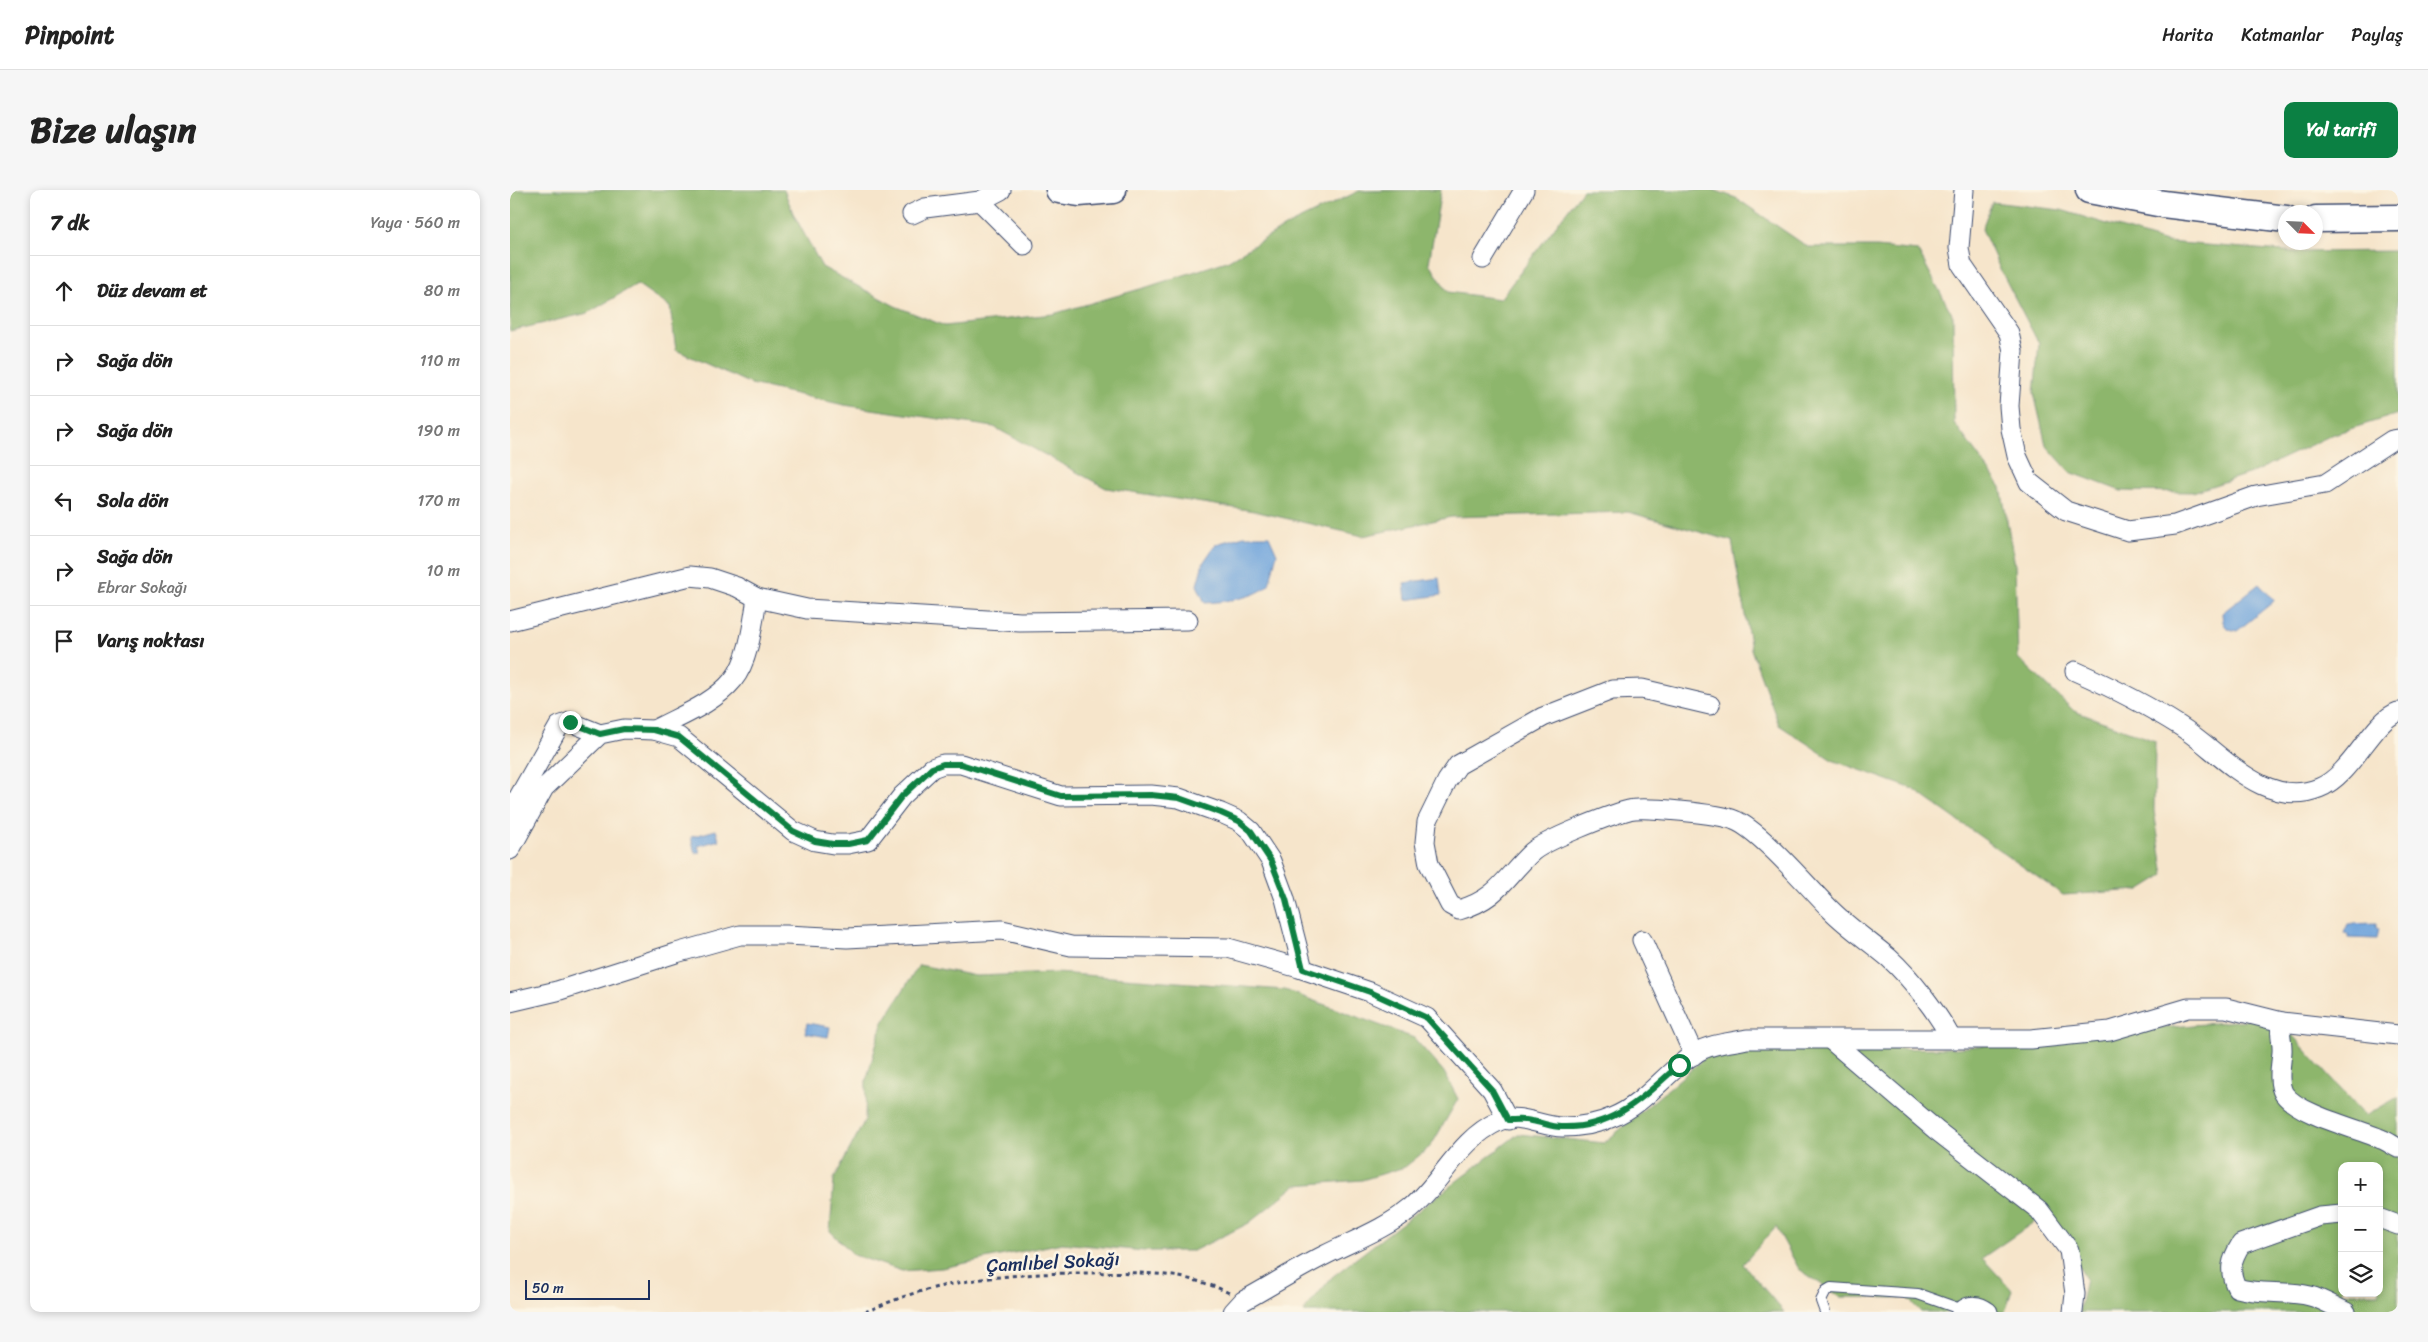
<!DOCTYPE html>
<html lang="tr">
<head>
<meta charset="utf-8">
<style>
  body { margin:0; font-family:Sriracha,sans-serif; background:#f6f6f6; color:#222 }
  .controls { position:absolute; right:15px; bottom:15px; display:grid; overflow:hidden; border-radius:10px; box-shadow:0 2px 8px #0003 }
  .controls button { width:45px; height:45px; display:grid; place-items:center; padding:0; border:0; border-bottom:1px solid #e0e0e0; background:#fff; color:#222; font:25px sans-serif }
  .compass { position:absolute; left:1768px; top:15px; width:45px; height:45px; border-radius:50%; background:#fff; box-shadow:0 2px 8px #0003; rotate:114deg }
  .scale { position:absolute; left:15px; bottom:12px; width:125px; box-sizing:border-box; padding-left:5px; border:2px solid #1b2f5e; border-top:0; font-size:14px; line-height:18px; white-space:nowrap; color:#1b2f5e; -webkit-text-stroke:4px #fcf5e5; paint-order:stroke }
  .stop { position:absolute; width:15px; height:15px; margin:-11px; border:4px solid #0b8043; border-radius:50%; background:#fff }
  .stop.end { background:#0b8043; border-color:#fff; box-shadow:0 1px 5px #0008 }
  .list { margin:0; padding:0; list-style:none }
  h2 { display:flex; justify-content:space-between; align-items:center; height:65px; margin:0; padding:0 20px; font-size:21px }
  h2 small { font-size:16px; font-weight:400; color:#767676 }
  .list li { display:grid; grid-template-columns:32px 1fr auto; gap:15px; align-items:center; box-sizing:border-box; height:70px; padding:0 20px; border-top:1px solid #e0e0e0 }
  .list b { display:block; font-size:19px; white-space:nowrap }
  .list p { margin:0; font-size:16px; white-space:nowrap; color:#767676 }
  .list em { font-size:16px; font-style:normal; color:#767676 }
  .icon { flex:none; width:28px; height:28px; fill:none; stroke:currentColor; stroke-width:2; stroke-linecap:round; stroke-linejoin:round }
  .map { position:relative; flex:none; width:1888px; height:1122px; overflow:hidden; border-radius:10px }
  header { display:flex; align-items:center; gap:30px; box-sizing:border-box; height:70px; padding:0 25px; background:#fff; border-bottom:1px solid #e0e0e0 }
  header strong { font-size:24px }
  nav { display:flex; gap:28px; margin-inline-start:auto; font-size:18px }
  .intro { display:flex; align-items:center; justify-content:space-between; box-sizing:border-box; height:120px; padding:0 30px }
  h1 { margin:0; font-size:35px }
  .button { padding:12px 22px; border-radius:10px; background:#0b8043; color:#fff; font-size:18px; font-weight:700 }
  main { display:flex; gap:30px; padding:0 30px }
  aside { flex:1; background:#fff; border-radius:10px; box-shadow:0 2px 8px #0003 }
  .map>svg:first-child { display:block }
</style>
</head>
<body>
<header>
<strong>Pinpoint</strong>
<nav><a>Harita</a><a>Katmanlar</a><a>Paylaş</a></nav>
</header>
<div class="intro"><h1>Bize ulaşın</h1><a class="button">Yol tarifi</a></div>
<main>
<aside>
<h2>7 dk<small>Yaya · 560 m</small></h2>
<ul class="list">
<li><svg class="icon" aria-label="ahead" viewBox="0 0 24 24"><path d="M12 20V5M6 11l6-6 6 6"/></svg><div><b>Düz devam et</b></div><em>80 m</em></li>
<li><svg class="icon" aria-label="right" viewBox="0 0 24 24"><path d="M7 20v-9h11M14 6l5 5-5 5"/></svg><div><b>Sağa dön</b></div><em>110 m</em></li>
<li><svg class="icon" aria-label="right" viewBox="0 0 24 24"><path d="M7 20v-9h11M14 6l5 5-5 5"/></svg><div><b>Sağa dön</b></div><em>190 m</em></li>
<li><svg class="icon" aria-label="left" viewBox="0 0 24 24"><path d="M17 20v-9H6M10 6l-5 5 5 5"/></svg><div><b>Sola dön</b></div><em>170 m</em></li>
<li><svg class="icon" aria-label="right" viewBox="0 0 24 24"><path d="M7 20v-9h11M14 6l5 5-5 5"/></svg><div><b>Sağa dön</b><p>Ebrar Sokağı</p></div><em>10 m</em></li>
<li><svg class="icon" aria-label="arrive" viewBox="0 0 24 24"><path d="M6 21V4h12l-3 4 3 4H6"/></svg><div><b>Varış noktası</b></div></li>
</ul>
</aside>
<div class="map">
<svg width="1888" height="1122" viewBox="0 0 1888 1122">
  <rect width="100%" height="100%" fill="#fcf5e5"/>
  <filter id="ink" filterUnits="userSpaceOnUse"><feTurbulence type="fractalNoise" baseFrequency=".02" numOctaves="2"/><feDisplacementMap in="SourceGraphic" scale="10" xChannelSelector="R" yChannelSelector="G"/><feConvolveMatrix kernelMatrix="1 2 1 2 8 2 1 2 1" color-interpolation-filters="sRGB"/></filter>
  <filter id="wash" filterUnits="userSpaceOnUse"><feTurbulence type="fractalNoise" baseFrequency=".0096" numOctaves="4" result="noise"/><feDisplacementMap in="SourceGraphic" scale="20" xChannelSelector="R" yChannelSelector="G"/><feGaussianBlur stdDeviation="1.12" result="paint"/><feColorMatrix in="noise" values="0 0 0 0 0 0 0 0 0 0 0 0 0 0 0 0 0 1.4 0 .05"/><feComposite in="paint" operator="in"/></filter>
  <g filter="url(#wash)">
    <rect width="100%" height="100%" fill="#f6e5cb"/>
    <!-- forest -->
    <g fill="#8db66c" stroke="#547265" fill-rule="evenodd">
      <polygon points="0,0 274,0 283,23 312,77 385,116 435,136 543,124 637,97 717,71 780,34 849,1 931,0 919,73 938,102 990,109 1073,0 1204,0 1226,8 1298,57 1367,57 1408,61 1443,126 1444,233 1491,297 1505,375 1508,468 1564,521 1645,551 1644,621 1654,685 1630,700 1553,705 1403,599 1322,570 1269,535 1241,459 1222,351 1118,322 941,327 853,346 744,321 596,298 484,237 334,215 241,194 166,160 160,117 127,94 78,123 0,141"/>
      <polygon points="1482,12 1551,20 1656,52 1786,62 1888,61 1888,224 1824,244 1744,282 1683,302 1611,301 1560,282 1536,255 1524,203 1529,154 1490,79 1472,39"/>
      <polygon points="409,775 466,786 547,783 775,800 904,848 934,882 948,909 921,956 895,977 852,990 786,995 739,1033 683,1061 634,1061 552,1053 432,1078 392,1081 344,1065 320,1041 324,989 355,930 356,891 372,834"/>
      <path d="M1766,827L1855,926L1888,907V1122H1569L1576,1089L1537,1023L1472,1068L1502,1100L1495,1122H1411L1397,1108L1330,1107L1289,1079L1266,1037L1233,1074L1274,1122H793L822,1087L1008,944L1094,953L1203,861L1447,858ZM1832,976H1869V1103H1832Z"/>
    </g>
    <!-- water -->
    <g fill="#6fa4dc" stroke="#456a9d">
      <path d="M734,346H759L767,364C765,369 760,393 759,394C749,408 711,412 695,413L687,395L693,373L706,354Z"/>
      <polygon points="929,388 931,405 896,410 894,393"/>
      <path d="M1749,394L1764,410L1763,412L1727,441C1714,438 1713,436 1712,423Z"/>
      <polygon points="206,640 209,650 188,656 190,662 185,663 181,647"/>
      <polygon points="1866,733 1866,738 1869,739 1867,749 1838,748 1838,745 1834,743 1838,734"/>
      <polygon points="297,833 320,837 318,847 295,843"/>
    </g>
  </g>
  <g filter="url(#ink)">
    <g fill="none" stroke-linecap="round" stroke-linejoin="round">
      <!-- lane casing -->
      <g stroke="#3c4a6e" stroke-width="12">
        <polyline id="lane" points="1315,1122 1311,1111 1316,1101 1321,1098 1408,1104 1453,1120"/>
      </g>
      <!-- street casing -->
      <g stroke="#3c4a6e" stroke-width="21">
        <g id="street">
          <polyline points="1454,0 1449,58 1452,75 1499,143 1503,161 1499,216 1501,239 1507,266 1519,292 1556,321 1618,341 1665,335 1746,306 1815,294 1882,250 1888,249"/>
          <polyline points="470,11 514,55"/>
          <polyline points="402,24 415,18 470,11 491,0"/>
          <polyline points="973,69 1014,0"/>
          <polyline points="0,431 180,386 200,388 227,397 247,408 297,419 510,432 678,430"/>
          <path d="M1565,481C1601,497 1637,515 1670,536C1711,562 1754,620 1809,598C1842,585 1862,531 1888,522"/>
          <path d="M1200,515L1132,499L1102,500L1033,527L948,575L937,591L917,632L915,652L919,674L940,715L949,720C988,709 995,687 1022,662C1036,650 1099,625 1119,620C1132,616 1211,624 1224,630C1249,639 1299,698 1321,720C1339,738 1359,751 1379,768C1401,788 1427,822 1441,848"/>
          <path d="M144,540C170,526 203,514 223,490C239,471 243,433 247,408"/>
          <polyline points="4,652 2,619 49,536 60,532 90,544"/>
          <polyline points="0,660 34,598 90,544 114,539 144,540 169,547 283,641 305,651 323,654 338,654 358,650 392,606 422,578 433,574 451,574 551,606 641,605 669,608 711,623 729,631 741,641 761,671 775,709 793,779"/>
          <polyline points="1132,750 1184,865"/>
          <polyline points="0,812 47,801 166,763 230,745 276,745 337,748 492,740 561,756 718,758 789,778 860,802 917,828 982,900 998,930"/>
          <path d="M1888,845L1772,832C1768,843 1773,851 1772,862C1771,875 1767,892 1774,904C1789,925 1847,938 1871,949C1877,951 1882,955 1888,958"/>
          <polyline points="1322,851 1426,940 1529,1020 1559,1060 1565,1104 1563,1122"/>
          <path d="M1832,1024L1810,1026L1731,1054C1721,1070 1718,1081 1727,1098C1751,1105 1776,1100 1800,1106C1812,1109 1825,1117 1836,1122"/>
          <polyline points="1869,1028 1888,1035"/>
          <path d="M723,1122L733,1111C760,1096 787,1079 815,1065C845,1050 875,1039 901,1018C933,991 949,949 989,931C1008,922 1032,937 1052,937C1068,937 1088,934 1103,927C1138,913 1159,876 1193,859C1206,853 1224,852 1237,849H1521L1600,841L1678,818H1716L1772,832"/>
          <path d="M1451,1122C1459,1114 1469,1115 1478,1122"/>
        </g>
      </g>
      <!-- secondary casing -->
      <g stroke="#3c4a6e" stroke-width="29">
        <g id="secondary">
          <polyline points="549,0 569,3 603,0"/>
          <polyline points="1579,0 1653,14 1776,29"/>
          <polyline points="1806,29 1888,28"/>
        </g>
      </g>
      <!-- path -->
      <path stroke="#3c4a6e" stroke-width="3" stroke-dasharray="4 4" stroke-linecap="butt" d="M355,1122C375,1114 395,1105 416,1100C469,1086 524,1083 578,1083C626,1082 675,1081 719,1103"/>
      <!-- lane -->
      <use href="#lane" stroke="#fff" stroke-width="10"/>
      <!-- street -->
      <use href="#street" stroke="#fff" stroke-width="19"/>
      <!-- secondary -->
      <use href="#secondary" stroke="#fff" stroke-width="26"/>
    </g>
  </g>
  <g fill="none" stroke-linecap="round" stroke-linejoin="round" filter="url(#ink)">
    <!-- route -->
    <path stroke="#0b8043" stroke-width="6" d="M60,532L90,544L114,539L144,540L169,547L283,641L305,651L323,654H338L358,650L392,606L422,578L433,574H451L551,606L641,605L669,608L711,623L729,631L741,641L761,671L776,709L793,779L860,802L917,828L982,900L998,930C1005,930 1014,929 1021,931C1031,932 1041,937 1051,937C1103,939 1133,907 1169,875"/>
  </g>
  <g text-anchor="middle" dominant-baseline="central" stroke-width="5" stroke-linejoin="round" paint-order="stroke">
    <!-- street labels -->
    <g font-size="19" fill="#1b2f5e" stroke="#fcf5e5">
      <text transform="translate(543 1072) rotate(-3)">Çamlıbel Sokağı</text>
    </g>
  </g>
</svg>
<div class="controls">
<button>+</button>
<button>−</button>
<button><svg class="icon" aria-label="layers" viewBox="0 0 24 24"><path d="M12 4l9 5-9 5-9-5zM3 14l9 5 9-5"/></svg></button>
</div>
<svg class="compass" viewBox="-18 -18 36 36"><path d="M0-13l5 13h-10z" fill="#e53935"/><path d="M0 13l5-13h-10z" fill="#767676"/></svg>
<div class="scale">50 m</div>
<div class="stop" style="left:1169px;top:875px"></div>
<div class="stop end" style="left:60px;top:532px"></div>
</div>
</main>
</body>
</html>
